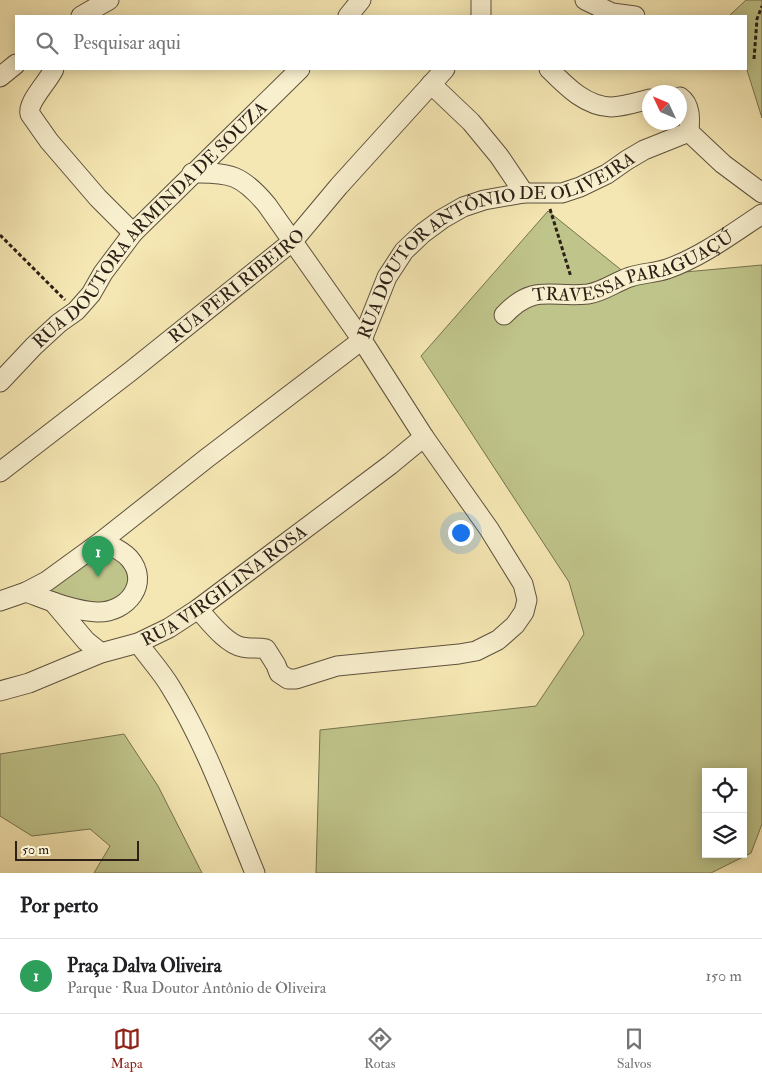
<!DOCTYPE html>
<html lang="pt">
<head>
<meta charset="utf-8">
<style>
  body { margin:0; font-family:"IM FELL Double Pica",serif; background:#f6f6f6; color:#202124 }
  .controls { position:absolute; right:15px; bottom:15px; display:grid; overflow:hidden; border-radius:0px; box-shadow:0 2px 12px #0003 }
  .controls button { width:45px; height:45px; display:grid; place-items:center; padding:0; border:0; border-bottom:1px solid #e0e0e0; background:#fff; color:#202124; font:25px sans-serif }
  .compass { position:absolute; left:642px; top:85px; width:45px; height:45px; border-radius:50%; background:#fff; box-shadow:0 2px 12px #0003; rotate:314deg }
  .scale { position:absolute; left:15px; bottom:12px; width:124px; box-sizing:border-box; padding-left:5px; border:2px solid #2c2017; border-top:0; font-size:14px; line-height:18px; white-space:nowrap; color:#2c2017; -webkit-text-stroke:4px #f8efce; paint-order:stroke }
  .you { position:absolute; left:460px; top:532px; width:18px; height:18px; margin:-12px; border:4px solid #fff; border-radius:50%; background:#1a73e8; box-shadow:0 0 0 8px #1a73e833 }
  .badge { display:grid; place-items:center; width:32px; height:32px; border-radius:50%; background:#8f2418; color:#fff; font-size:16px; font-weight:700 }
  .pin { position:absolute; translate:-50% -41px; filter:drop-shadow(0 1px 2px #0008) }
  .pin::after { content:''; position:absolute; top:26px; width:18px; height:15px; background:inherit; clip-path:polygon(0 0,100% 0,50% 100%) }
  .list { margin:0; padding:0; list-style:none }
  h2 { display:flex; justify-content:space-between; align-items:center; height:65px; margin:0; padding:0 20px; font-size:21px }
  h2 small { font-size:16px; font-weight:400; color:#757577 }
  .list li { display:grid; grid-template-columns:32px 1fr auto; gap:15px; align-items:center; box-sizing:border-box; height:75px; padding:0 20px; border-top:1px solid #e0e0e0 }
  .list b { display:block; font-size:19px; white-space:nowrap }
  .list p { margin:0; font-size:16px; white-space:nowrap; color:#757577 }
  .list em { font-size:16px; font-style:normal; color:#757577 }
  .icon { flex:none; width:28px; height:28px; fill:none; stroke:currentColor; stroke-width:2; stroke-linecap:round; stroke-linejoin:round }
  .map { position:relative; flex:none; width:762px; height:873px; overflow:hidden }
  .search { position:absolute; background:#fff; box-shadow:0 2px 12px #0003; left:15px; right:15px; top:15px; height:55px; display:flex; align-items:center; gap:12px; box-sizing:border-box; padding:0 18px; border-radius:0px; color:#757577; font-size:19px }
  .sheet { height:140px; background:#fff }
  nav { display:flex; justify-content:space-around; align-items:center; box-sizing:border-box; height:70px; border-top:1px solid #e0e0e0; background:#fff; font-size:14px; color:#757577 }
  nav a { display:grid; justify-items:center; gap:2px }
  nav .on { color:#8f2418 }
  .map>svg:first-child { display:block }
</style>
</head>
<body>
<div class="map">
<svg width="762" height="873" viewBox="0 0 762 873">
  <rect width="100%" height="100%" fill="#f5e7b3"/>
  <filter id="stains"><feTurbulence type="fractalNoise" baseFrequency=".004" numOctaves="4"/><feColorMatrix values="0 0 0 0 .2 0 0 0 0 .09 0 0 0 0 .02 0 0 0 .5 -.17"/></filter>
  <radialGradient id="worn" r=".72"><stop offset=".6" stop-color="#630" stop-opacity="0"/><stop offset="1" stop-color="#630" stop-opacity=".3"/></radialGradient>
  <!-- green -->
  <g fill="#bfc48a" stroke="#767250" fill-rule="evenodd">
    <polygon points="746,0 762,0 762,118 746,67 746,16 729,16"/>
    <path d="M548,211L630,277L762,265V824L751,853L711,873H316L320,730L536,706L584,634L569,582L421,356ZM706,772H743V854H706Z"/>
    <polygon points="101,549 107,550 132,571 129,594 102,608 40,593"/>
    <polygon points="124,734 158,786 202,873 94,873 110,846 90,829 32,836 0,816 0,754"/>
  </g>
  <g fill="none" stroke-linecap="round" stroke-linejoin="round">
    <!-- street casing -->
    <g stroke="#5e523e" stroke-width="21">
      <g id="street">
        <polyline points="585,0 612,13 635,16"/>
        <polyline points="81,16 109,0"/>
        <polyline points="348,16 361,0"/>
        <polyline points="481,16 481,0"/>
        <path d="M54,69C48,82 27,102 30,114L49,141L98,198L133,233"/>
        <path d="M549,69C566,86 585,106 611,107C623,107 638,102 650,99"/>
        <polyline points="0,77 16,64"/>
        <polyline points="431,84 471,122 499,156 524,193"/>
        <path d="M680,97C691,105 690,119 689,132"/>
        <polyline points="689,132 723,164 762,193"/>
        <path d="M192,173C230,172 242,175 267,205L362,340L424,437L489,529L523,584L527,600L524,612L515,625L498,640L476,651L459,654L337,666L296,679H288L279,673L276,665L266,649C258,647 250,649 242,647C226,644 209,621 198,609"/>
        <path id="s1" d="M504,315C534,283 550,298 588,294C603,292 615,282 630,277C642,273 655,273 667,269C701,257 732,234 762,214"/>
        <path id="s2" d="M0,382L34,346L59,323L76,311L91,294L103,273L133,233L300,69"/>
        <path id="s3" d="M0,472L131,371L293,241L339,186L445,69"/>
        <path d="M26,592C48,600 73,611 97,612C127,613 151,583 129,558C122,550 111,546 102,541"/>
        <path id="s4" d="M0,601L26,592L47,581L102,541L207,458L362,340L387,277L404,251L423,233L442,219L463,207L484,200L524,193H562L580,187L607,174L627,160L644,150L689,132"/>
        <polyline points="53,602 86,641 101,653"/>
        <path d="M138,643C148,657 161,671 170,686C206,744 229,810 255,873"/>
        <path id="s5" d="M0,691L29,683L101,653L138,643L169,628L198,609L390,465L424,437"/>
      </g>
    </g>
    <!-- path -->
    <g stroke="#2c2017" stroke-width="3" stroke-dasharray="4 2.5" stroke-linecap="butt">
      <polyline points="754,59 757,19 762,6"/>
      <polyline points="550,209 571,277"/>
      <polyline points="0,235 65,300"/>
    </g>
    <!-- street -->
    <use href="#street" stroke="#f8efce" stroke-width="19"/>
  </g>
  <g text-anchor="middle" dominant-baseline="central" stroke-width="4.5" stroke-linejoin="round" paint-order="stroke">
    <!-- street labels -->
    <g font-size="18" fill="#2c2017" stroke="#f8efce">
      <text stroke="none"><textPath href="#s2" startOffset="218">RUA DOUTORA ARMINDA DE SOUZA</textPath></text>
      <text stroke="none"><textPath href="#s4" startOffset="626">RUA DOUTOR ANTÔNIO DE OLIVEIRA</textPath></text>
      <text stroke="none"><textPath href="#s1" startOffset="141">TRAVESSA PARAGUAÇÚ</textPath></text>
      <text stroke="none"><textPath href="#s3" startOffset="301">RUA PERI RIBEIRO</textPath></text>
      <text stroke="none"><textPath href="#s5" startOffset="250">RUA VIRGILINA ROSA</textPath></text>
    </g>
  </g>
  <rect width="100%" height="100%" filter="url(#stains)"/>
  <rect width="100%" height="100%" fill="url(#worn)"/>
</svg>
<div class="controls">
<button><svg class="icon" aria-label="locate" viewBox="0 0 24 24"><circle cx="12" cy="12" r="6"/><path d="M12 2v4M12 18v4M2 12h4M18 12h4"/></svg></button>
<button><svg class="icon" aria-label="layers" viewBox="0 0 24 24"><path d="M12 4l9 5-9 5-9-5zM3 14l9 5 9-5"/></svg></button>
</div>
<svg class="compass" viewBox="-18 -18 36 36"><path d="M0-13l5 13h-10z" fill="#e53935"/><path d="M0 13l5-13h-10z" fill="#757577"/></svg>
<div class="scale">50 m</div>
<div class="you"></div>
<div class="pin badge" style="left:98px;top:577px;background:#2e9e5b">1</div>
<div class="search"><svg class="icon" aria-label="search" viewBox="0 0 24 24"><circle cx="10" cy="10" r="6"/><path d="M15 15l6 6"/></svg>Pesquisar aqui</div>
</div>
<section class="sheet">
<h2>Por perto<small></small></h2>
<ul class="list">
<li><span class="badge" style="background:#2e9e5b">1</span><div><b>Praça Dalva Oliveira</b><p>Parque · Rua Doutor Antônio de Oliveira</p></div><em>150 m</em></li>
</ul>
</section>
<nav>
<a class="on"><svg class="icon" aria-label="map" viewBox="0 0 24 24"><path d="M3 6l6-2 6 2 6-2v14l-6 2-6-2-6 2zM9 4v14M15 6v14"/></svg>Mapa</a>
<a><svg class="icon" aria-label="directions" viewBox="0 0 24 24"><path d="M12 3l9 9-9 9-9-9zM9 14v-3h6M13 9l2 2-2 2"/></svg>Rotas</a>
<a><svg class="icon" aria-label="saved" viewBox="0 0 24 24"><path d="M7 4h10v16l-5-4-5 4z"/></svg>Salvos</a>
</nav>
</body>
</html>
